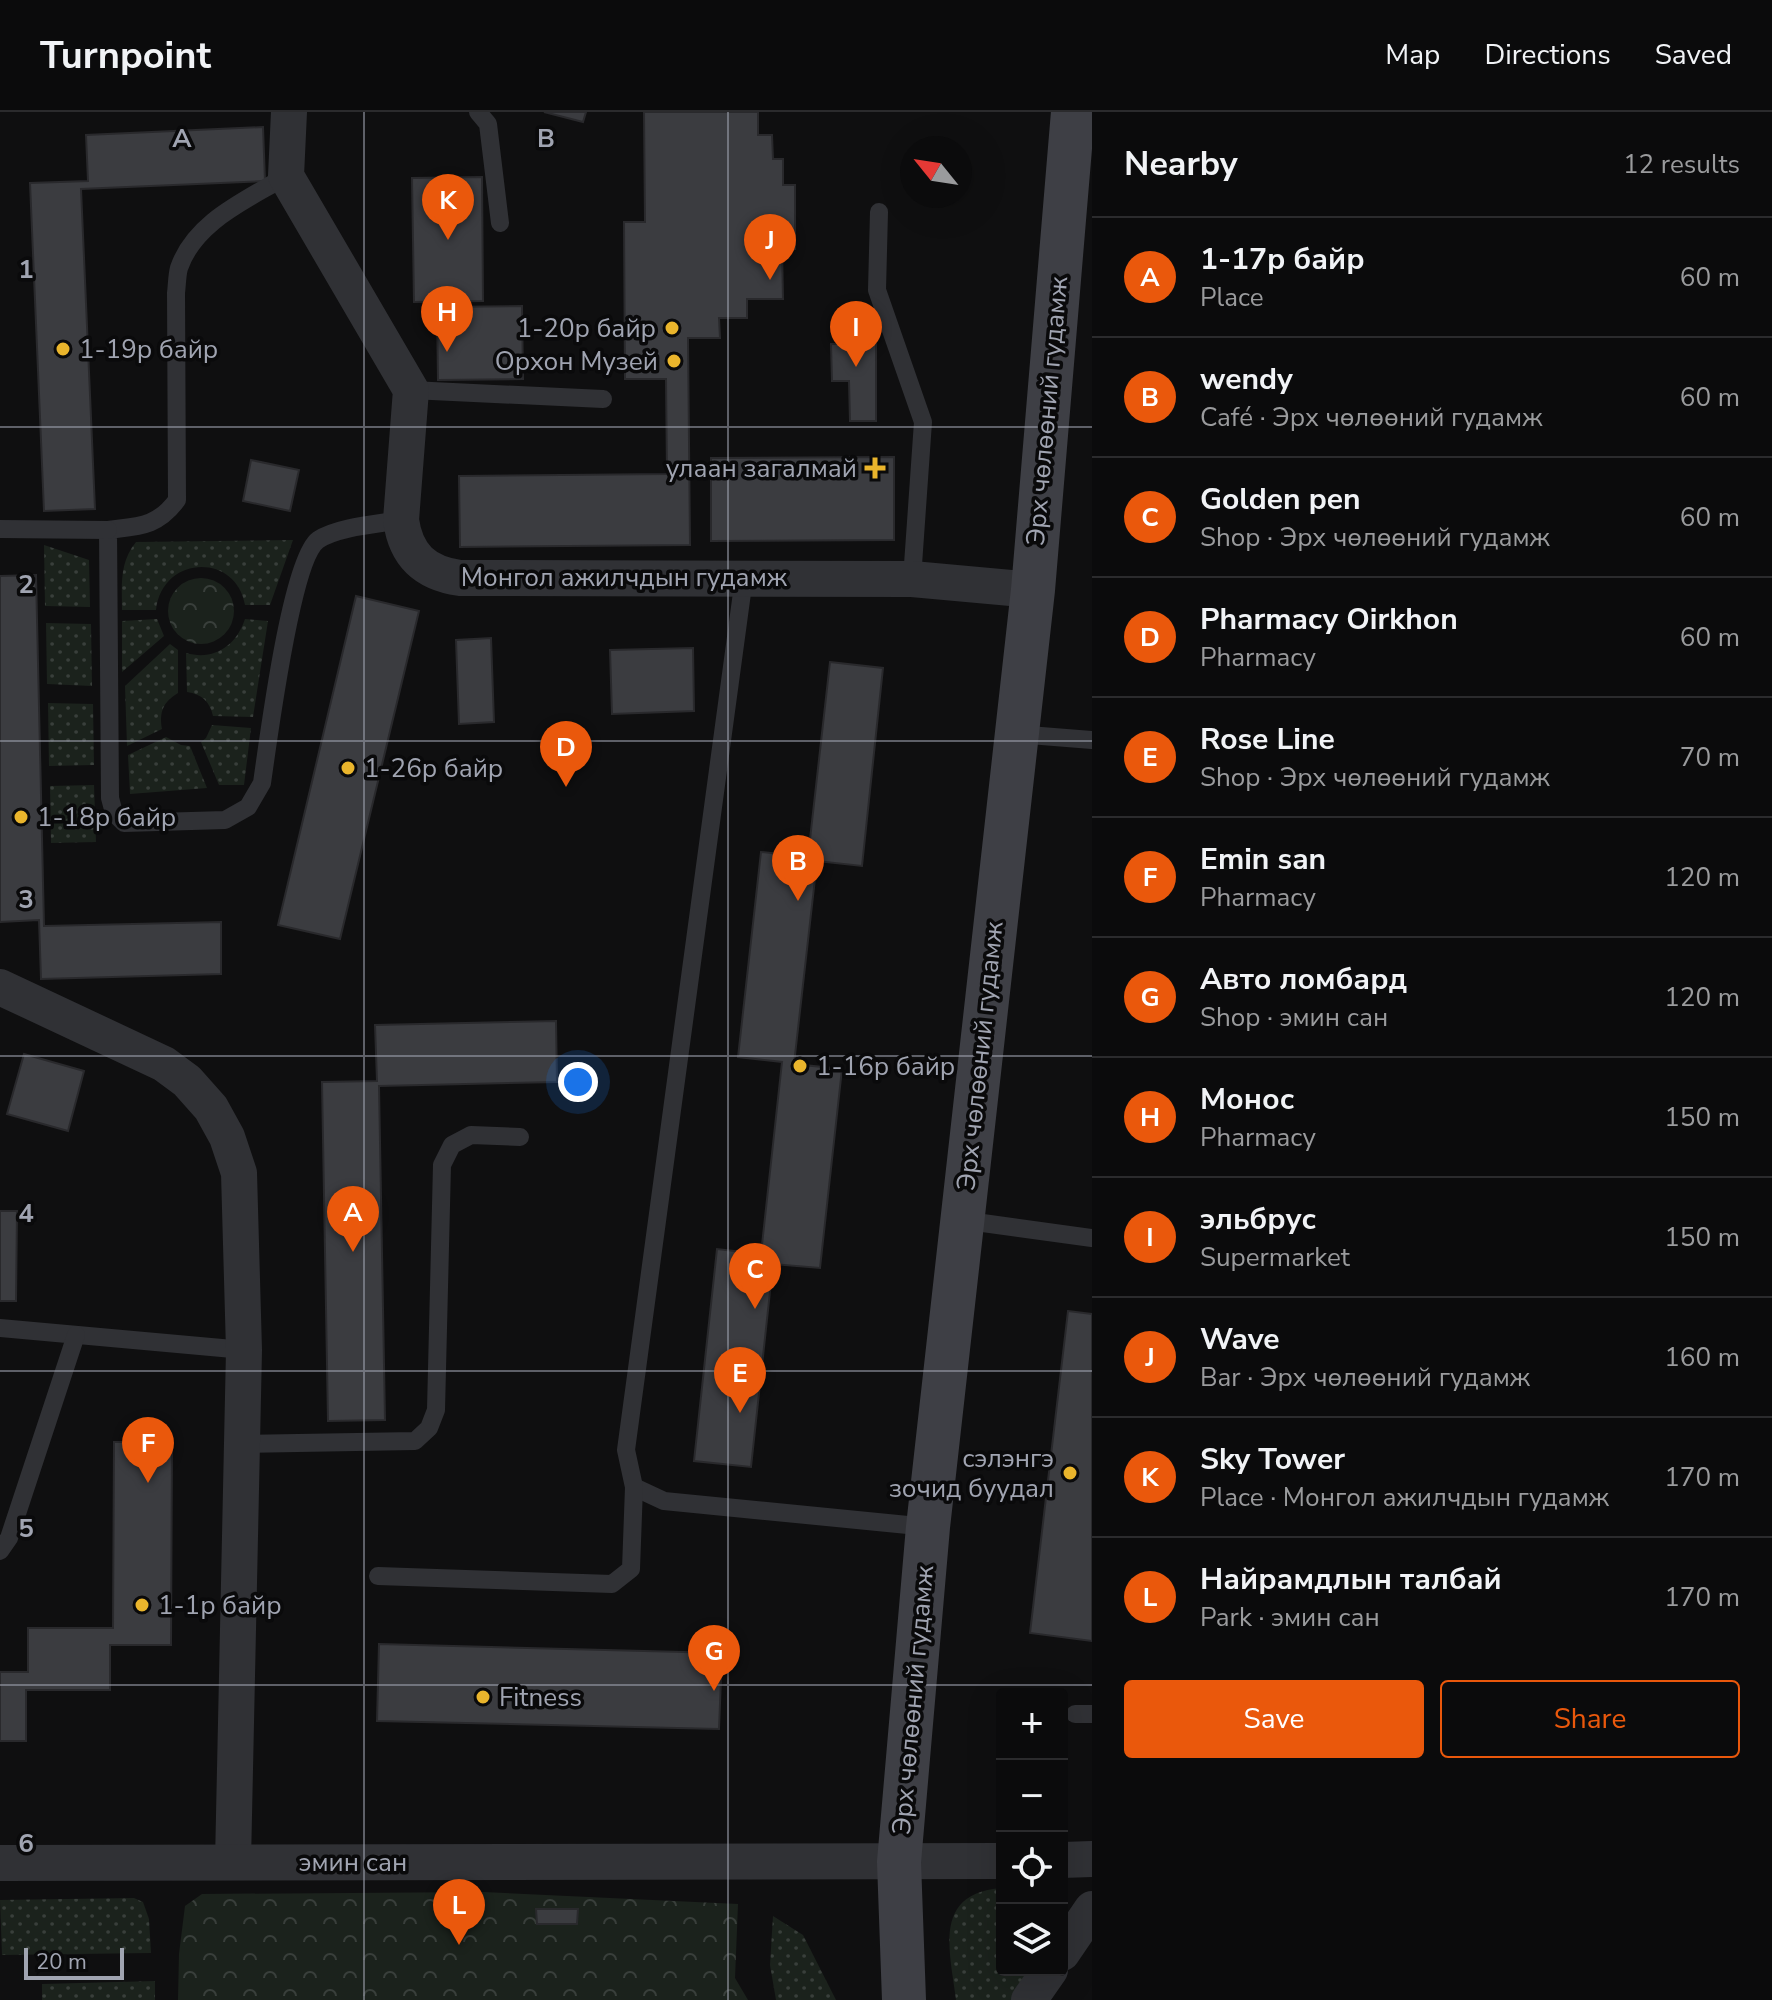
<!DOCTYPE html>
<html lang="en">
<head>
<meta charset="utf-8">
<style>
  body { margin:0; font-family:"Nunito Sans",sans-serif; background:#141415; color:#f1f3f6 }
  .controls { position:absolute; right:24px; bottom:24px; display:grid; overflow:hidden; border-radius:8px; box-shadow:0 8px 32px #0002 }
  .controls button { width:72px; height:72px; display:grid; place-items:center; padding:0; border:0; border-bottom:2px solid #2b2b2d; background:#0b0b0c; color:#f1f3f6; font:40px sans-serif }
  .compass { position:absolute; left:900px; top:24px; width:72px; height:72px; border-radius:50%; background:#0b0b0c; box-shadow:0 8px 32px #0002; rotate:300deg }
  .scale { position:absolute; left:24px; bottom:20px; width:100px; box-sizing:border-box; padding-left:8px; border:4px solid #a0a4b1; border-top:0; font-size:22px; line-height:28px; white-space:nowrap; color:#a0a4b1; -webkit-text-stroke:6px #0a0a0b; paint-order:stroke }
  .you { position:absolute; left:578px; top:970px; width:28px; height:28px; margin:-20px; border:6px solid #fff; border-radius:50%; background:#1a73e8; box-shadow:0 0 0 12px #1a73e833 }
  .badge { display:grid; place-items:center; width:52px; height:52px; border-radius:50%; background:#ea580c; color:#fff; font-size:26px; font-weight:700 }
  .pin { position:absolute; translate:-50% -66px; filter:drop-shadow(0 2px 4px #0008) }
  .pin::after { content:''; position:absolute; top:42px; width:28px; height:24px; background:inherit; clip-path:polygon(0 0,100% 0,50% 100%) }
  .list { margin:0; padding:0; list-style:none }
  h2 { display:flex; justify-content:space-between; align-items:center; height:104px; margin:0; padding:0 32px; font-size:34px }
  h2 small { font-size:26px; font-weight:400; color:#9a9b9d }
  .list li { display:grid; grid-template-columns:52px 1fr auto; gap:24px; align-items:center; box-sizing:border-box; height:120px; padding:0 32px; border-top:2px solid #2b2b2d }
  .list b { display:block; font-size:30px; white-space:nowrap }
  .list p { margin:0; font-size:26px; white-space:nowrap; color:#9a9b9d }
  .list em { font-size:26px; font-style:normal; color:#9a9b9d }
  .actions { display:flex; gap:16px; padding:24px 32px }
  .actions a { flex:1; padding:18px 0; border:2px solid #ea580c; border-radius:8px; text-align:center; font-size:28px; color:#ea580c }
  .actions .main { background:#ea580c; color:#fff }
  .icon { flex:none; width:44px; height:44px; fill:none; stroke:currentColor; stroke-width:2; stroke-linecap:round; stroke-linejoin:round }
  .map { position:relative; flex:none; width:1092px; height:1888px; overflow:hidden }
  header { display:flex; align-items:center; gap:48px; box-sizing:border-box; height:112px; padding:0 40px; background:#0b0b0c; border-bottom:2px solid #2b2b2d }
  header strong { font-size:38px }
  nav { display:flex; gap:44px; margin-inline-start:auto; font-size:28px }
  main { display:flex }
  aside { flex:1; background:#0b0b0c }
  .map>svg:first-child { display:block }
</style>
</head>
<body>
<header>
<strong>Turnpoint</strong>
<nav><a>Map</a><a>Directions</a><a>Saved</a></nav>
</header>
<main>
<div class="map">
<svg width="1092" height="1888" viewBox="0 0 1092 1888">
  <defs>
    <pattern id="grass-dots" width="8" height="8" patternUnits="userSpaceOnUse" patternTransform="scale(2)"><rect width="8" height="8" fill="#1b221c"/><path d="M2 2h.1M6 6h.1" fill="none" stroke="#393f3b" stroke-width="1.8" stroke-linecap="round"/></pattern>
    <pattern id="park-crowns" width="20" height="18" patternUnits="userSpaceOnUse" patternTransform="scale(2)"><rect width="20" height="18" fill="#1b221c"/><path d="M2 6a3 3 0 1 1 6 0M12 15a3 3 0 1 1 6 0" fill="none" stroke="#393f3b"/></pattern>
  </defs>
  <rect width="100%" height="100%" fill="#0f0f10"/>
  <!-- grass -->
  <g fill="url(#grass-dots)">
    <path d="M293,428L270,493H245C236,440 162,443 156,498H122C122,473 119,451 136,430Z"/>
    <polygon points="44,433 89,448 90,495 45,494"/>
    <polygon points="157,507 164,524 122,560 122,509"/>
    <path d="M245,507L268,509L253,605L213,604C210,590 202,582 187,580L186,541C214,549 236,534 245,507Z"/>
    <polygon points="46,511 91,512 92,574 47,572"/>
    <path d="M170,532L178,538V581C163,590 159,600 162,617L127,634L125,574Z"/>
    <polygon points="48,591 93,592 94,653 49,654"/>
    <polygon points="212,613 251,616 244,673 219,673 201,630 206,626"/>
    <polygon points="166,625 181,633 190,634 207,676 130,682 128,643"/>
    <polygon points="94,673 96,730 51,731 50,674"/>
    <path d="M1002,1776V1858H1040L1021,1888H956C950,1839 932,1781 1002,1776Z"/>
    <polygon points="134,1786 143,1790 149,1807 151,1841 2,1843 0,1788"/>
    <polygon points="773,1804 803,1823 836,1888 776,1888 770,1853"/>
    <polygon points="155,1869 155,1888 42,1888 42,1872"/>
  </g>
  <!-- park -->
  <g fill="url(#park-crowns)">
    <circle cx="201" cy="499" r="33"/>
    <polygon points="483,1780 738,1792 735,1866 748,1888 178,1888 179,1842 185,1794 202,1782"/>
  </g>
  <!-- building -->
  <g fill="#3b3c40" stroke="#29292c" stroke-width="2">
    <polygon points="544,0 586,0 583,10"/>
    <polygon points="644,0 758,0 758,23 772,23 773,47 783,47 783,73 795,73 795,137 782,137 783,187 747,187 747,206 719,206 720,226 688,226 690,433 460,435 459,364 667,362 666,267 625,267 624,110 645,110"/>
    <polygon points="263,15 265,69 81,77 95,397 44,399 30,71 88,69 86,23"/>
    <polygon points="482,65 483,189 414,190 412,66"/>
    <polygon points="522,194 523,267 438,268 437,195"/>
    <polygon points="831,232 876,232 876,309 850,309 849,269 832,269"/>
    <polygon points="894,345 894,428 711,429 711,346"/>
    <polygon points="251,348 299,358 290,399 243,389"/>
    <polygon points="36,463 44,814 221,810 221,862 41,867 39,808 0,810 0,464"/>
    <polygon points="356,484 419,499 340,827 278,813"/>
    <polygon points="491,526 494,610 459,612 456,528"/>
    <polygon points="693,536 694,599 612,602 610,538"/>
    <polygon points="830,550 883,556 862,754 817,749 794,952 842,957 820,1156 773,1152 751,1355 694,1349 717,1137 761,1142 782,950 738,945 761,740 808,745"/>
    <polygon points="556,909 557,970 379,974 385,1308 328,1309 322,970 377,969 375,913"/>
    <polygon points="24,942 84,959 68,1019 7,1002"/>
    <polygon points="0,1099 17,1099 16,1189 0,1189"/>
    <polygon points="1068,1199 1092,1202 1092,1529 1030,1521"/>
    <polygon points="114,1330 172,1330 171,1533 110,1533 110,1578 26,1578 26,1629 0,1629 0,1560 28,1560 28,1516 113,1516"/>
    <polygon points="379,1532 722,1541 719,1617 377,1609"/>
    <polygon points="536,1797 578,1797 577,1812 537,1812"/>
  </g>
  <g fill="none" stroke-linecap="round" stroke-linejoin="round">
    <!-- lane -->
    <g stroke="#303135" stroke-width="18">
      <polyline points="478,0 488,12 500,111"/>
      <path d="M286,64C247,88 195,109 179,156C177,163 177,173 176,181L177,388C157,415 139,414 108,418L110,686L114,701L124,711L225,708L248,695L262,671C268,630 291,448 318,428C337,415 378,412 401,408"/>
      <polyline points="879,100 877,178 923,310 912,467"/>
      <polyline points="411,278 603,287"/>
      <polyline points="0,417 108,418"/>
      <polyline points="1016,622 1092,628"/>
      <polyline points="961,1108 1092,1126"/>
      <polyline points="0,1216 244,1238"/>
      <polyline points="241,1332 415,1329 429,1316 436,1298 442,1053 452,1033 471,1023 520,1025"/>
      <polyline points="634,1375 664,1389 928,1415"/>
      <polyline points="0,1439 9,1426 76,1223"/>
      <polyline points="378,1464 612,1472 631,1457 634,1375 626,1338 744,466"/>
      <polyline points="1075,1602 1092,1602"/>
    </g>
    <!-- street -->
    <g stroke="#303135" stroke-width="36">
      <path d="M289,0L286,64L411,278L401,408C406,444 425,461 460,466L912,467L1033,478"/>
      <polyline points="0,875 164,952 187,969 211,996 227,1025 239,1061 244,1238 233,1750"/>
      <polyline points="1062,1748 1092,1747"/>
      <polyline points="0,1751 1002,1749"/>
      <polyline points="1062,1841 1092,1797"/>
      <polyline points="1029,1888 1050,1858"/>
    </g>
    <!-- secondary -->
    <polyline stroke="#3e3f45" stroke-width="44" points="904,1888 899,1750 928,1415 1033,478 1073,0"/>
  </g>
  <!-- grid -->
  <path fill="none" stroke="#a0a4b1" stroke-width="2" stroke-opacity="0.55" d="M364,0V1888M728,0V1888M0,315H1092M0,629H1092M0,944H1092M0,1259H1092M0,1573H1092"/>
  <!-- markers -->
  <g fill="#eab52c" stroke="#0a0a0b" stroke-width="3">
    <circle cx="672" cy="216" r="8"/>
    <circle cx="63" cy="237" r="8"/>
    <circle cx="674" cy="249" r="8"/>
    <path d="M871 344h8v8h8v8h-8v8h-8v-8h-8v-8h8z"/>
    <circle cx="348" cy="656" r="8"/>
    <circle cx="21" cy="705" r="8"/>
    <circle cx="800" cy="954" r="8"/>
    <circle cx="1070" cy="1361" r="8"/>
    <circle cx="142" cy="1493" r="8"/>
    <circle cx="483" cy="1585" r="8"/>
  </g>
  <g text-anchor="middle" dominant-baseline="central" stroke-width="7" stroke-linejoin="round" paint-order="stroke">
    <!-- poi labels -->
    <g font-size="26" fill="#a0a4b1" stroke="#0a0a0b" text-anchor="start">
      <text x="656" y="216" text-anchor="end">1-20р байр</text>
      <text x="79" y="237">1-19р байр</text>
      <text x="658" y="249" text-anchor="end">Орхон Myзей</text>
      <text x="857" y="356" text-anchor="end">улаан загалмай</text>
      <text x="364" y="656">1-26р байр</text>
      <text x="37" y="705">1-18р байр</text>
      <text x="816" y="954">1-16р байр</text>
      <text x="1054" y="1346" text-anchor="end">сэлэнгэ<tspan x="1054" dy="30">зочид буудал</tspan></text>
      <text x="158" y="1493">1-1р байр</text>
      <text x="499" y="1585">Fitness</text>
    </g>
    <!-- street labels -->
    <g font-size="26" fill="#a0a4b1" stroke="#0a0a0b">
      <text transform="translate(1047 299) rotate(-85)">Эрх чөлөөний гудамж</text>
      <text x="624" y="465">Монгол ажилчдын гудамж</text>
      <text transform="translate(980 944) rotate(-84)">Эрх чөлөөний гудамж</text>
      <text transform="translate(913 1588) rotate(-85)">Эрх чөлөөний гудамж</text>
      <text x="353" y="1750">эмин сан</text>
    </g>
  </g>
  <g font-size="26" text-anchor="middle" font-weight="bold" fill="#a0a4b1" stroke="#0a0a0b" stroke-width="7" stroke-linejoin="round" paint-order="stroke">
    <text x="182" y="35">A</text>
    <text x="546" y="35">B</text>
    <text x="26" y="166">1</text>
    <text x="26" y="481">2</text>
    <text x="26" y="796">3</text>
    <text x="26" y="1110">4</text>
    <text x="26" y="1425">5</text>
    <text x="26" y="1740">6</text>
  </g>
</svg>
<div class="controls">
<button>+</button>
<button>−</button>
<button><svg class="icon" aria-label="locate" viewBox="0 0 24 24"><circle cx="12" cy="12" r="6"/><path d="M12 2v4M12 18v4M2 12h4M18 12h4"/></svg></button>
<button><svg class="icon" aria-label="layers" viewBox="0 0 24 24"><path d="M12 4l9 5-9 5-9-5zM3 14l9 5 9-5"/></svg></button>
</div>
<svg class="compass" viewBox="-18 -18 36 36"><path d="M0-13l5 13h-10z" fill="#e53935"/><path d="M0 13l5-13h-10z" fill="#9a9b9d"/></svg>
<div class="scale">20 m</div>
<div class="you"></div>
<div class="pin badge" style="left:353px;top:1140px">A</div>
<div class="pin badge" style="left:798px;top:789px">B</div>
<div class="pin badge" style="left:755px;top:1197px">C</div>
<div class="pin badge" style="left:566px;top:675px">D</div>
<div class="pin badge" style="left:740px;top:1301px">E</div>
<div class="pin badge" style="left:148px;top:1371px">F</div>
<div class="pin badge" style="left:714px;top:1579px">G</div>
<div class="pin badge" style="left:447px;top:240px">H</div>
<div class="pin badge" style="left:856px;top:255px">I</div>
<div class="pin badge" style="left:770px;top:168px">J</div>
<div class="pin badge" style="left:448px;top:128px">K</div>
<div class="pin badge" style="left:459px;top:1833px">L</div>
</div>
<aside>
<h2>Nearby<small>12 results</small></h2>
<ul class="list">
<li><span class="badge">A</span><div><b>1-17р байр</b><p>Place</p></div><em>60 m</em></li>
<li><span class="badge">B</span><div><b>wendy</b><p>Café · Эрх чөлөөний гудамж</p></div><em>60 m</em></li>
<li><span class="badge">C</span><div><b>Golden pen</b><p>Shop · Эрх чөлөөний гудамж</p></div><em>60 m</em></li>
<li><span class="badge">D</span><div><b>Pharmacy Oirkhon</b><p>Pharmacy</p></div><em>60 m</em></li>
<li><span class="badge">E</span><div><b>Rose Line</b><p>Shop · Эрх чөлөөний гудамж</p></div><em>70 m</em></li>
<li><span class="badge">F</span><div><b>Emin san</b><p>Pharmacy</p></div><em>120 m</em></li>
<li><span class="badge">G</span><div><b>Авто ломбард</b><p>Shop · эмин сан</p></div><em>120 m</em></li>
<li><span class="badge">H</span><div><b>Монос</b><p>Pharmacy</p></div><em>150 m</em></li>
<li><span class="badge">I</span><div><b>эльбрус</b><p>Supermarket</p></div><em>150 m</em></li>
<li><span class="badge">J</span><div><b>Wave</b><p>Bar · Эрх чөлөөний гудамж</p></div><em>160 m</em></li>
<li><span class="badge">K</span><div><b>Sky Tower</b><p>Place · Монгол ажилчдын гудамж</p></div><em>170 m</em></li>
<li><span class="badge">L</span><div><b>Найрамдлын талбай</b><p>Park · эмин сан</p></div><em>170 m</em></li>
</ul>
<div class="actions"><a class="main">Save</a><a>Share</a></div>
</aside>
</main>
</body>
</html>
